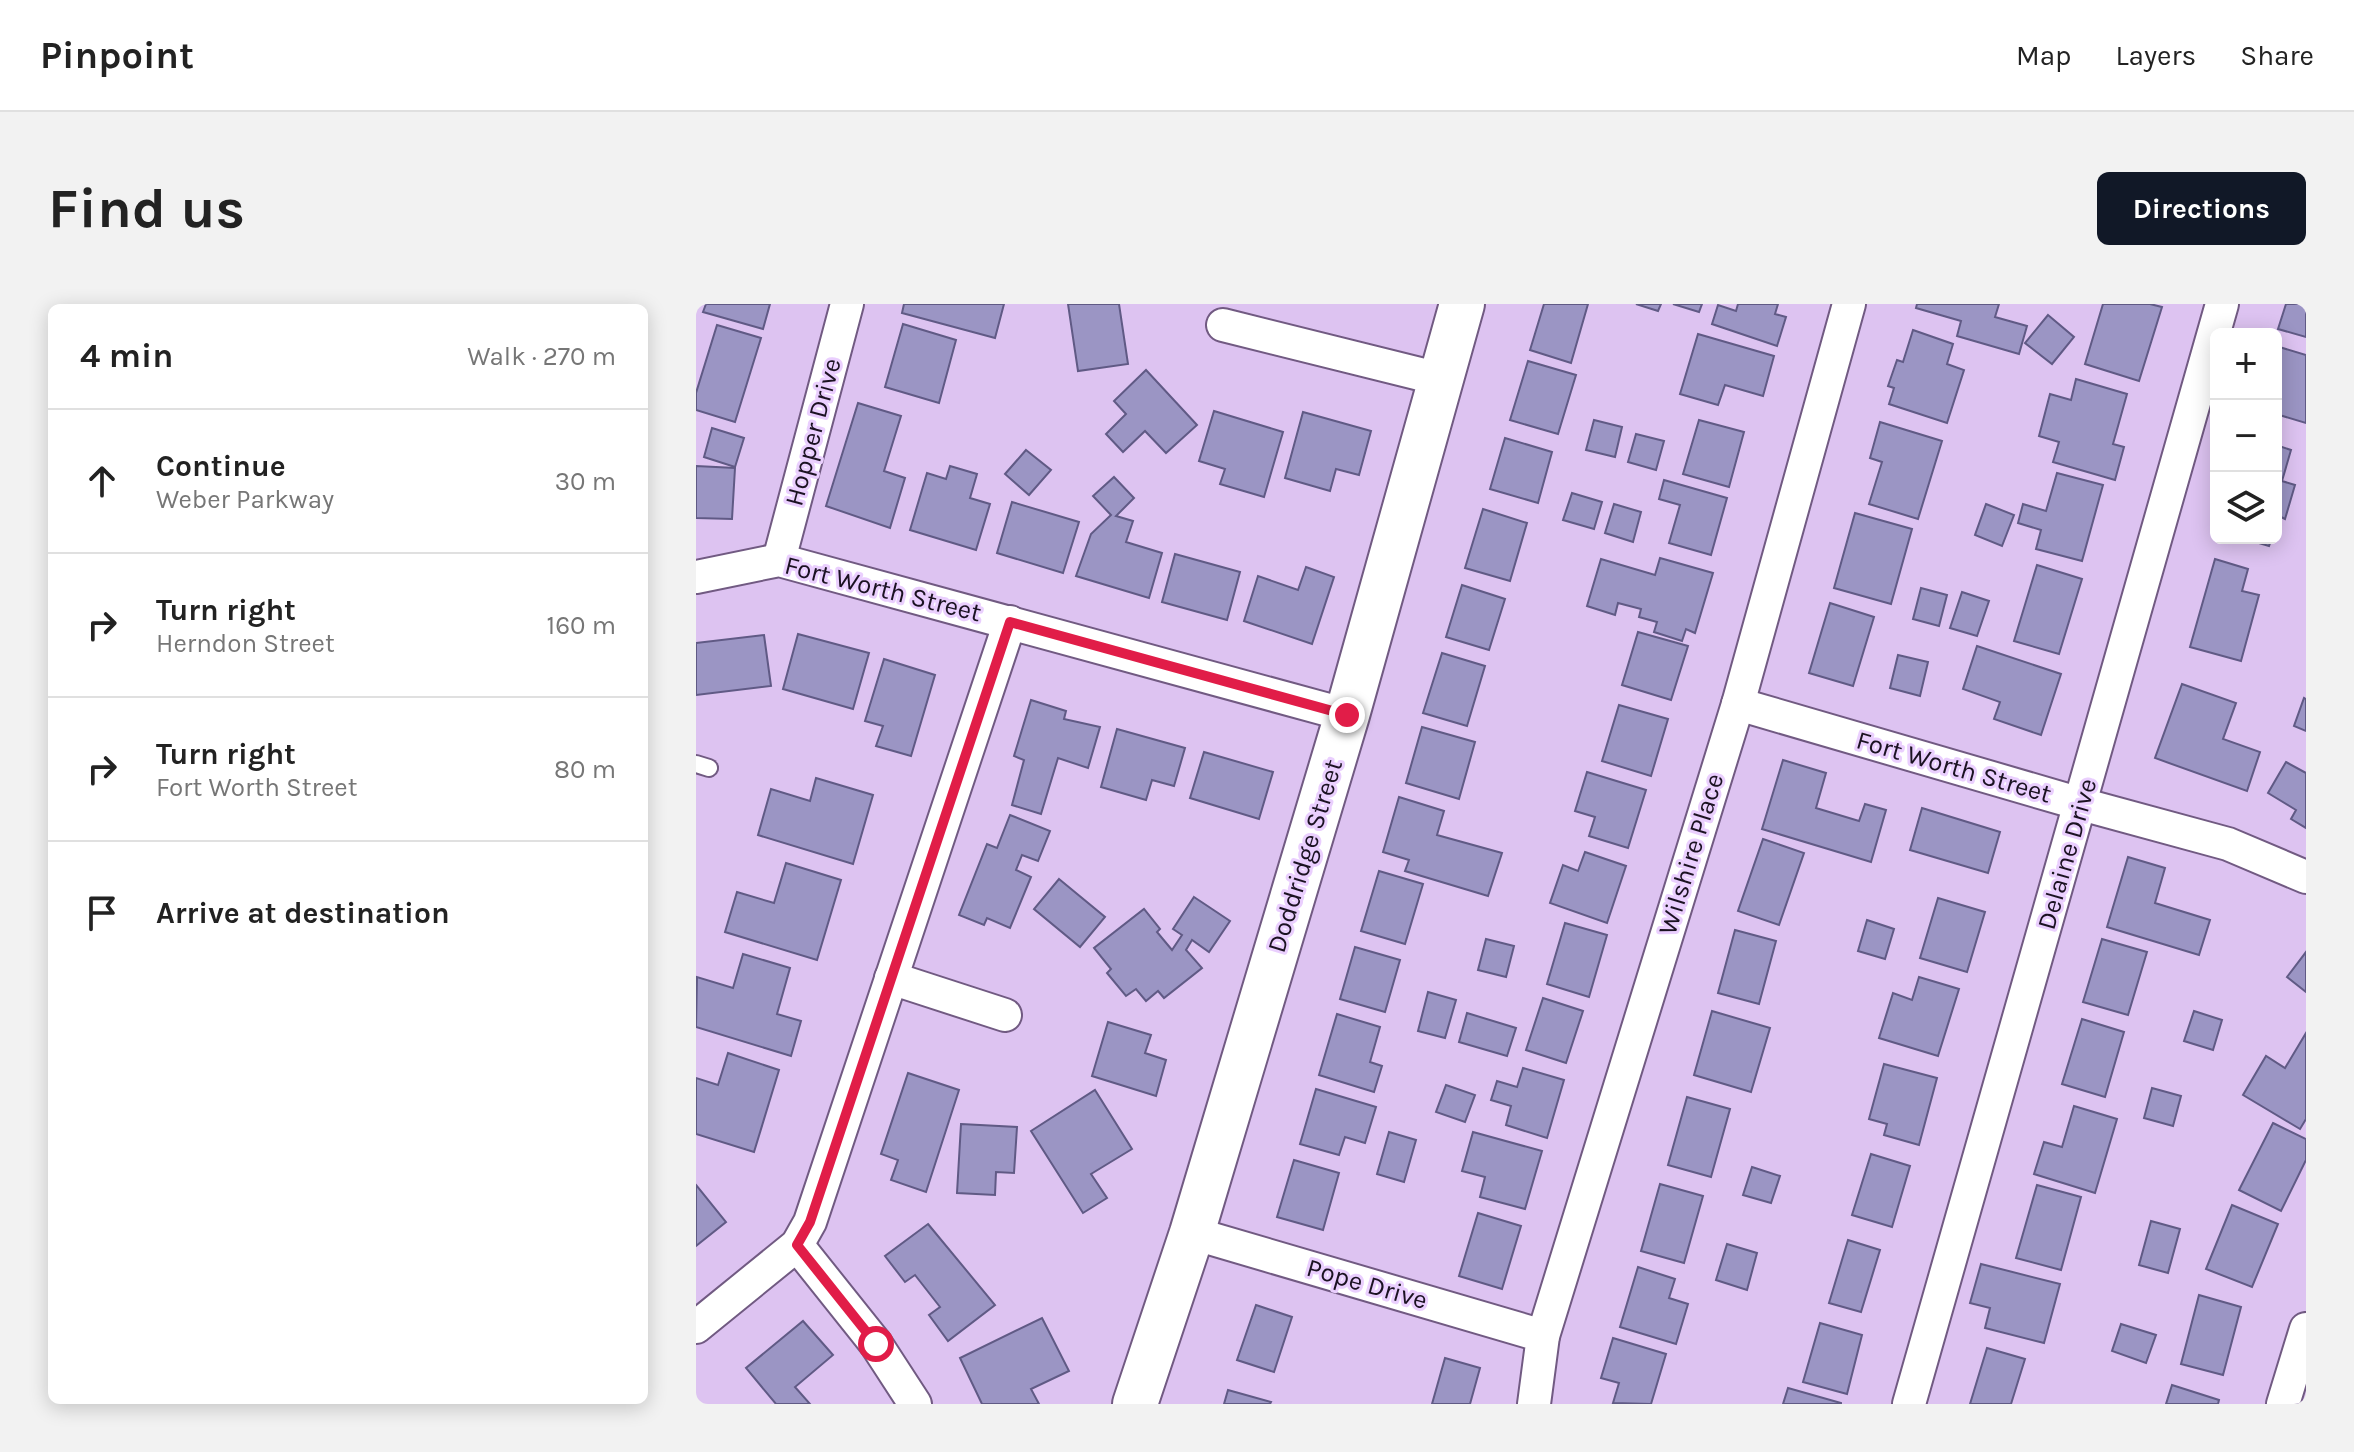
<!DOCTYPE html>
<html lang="en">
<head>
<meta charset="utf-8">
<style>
  body { margin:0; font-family:Karla,sans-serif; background:#f2f2f2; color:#222 }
  .controls { position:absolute; right:24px; top:24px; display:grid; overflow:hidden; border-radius:12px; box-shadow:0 4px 20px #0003 }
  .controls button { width:72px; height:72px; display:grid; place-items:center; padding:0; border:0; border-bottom:2px solid #e0e0e0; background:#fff; color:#222; font:40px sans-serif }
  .stop { position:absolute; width:24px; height:24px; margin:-18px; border:6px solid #e11d48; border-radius:50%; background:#fff }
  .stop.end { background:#e11d48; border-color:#fff; box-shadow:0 2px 8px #0008 }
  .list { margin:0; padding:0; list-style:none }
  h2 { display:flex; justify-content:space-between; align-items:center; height:104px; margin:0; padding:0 32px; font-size:34px }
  h2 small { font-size:26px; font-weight:400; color:#767676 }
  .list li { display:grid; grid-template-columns:52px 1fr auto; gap:24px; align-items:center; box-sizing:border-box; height:144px; padding:0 32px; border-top:2px solid #e0e0e0 }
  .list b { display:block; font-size:30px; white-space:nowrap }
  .list p { margin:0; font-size:26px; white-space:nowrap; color:#767676 }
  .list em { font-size:26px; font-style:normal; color:#767676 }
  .icon { flex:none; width:44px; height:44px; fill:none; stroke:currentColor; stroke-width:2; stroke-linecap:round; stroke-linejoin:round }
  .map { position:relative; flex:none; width:1610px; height:1100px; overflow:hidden; border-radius:12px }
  header { display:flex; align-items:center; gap:48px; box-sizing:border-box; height:112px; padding:0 40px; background:#fff; border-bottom:2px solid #e0e0e0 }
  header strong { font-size:38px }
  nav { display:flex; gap:44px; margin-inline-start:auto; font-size:28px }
  .intro { display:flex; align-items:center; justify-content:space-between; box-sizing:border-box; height:192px; padding:0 48px }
  h1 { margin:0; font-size:56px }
  .button { padding:20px 36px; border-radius:12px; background:#111827; color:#fff; font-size:28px; font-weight:700 }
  main { display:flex; gap:48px; padding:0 48px }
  aside { flex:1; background:#fff; border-radius:12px; box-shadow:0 4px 20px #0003 }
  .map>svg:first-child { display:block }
</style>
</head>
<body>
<header>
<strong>Pinpoint</strong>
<nav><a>Map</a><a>Layers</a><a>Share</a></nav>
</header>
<div class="intro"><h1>Find us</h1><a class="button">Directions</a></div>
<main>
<aside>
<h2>4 min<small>Walk · 270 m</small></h2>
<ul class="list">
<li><svg class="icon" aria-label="ahead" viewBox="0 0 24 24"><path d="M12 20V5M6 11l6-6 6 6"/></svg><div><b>Continue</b><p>Weber Parkway</p></div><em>30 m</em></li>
<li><svg class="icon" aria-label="right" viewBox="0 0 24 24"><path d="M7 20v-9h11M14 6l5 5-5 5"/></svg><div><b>Turn right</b><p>Herndon Street</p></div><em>160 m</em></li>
<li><svg class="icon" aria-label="right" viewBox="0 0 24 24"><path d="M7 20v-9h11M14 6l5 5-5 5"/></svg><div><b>Turn right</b><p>Fort Worth Street</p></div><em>80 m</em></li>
<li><svg class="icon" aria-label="arrive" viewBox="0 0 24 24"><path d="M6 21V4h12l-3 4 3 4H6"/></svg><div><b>Arrive at destination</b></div></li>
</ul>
</aside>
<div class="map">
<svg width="1610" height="1100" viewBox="0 0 1610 1100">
  <rect width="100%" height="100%" fill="#ddc3f1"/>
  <!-- building -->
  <g fill="#9b95c4" stroke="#605a85" stroke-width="2">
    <polygon points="10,0 74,0 67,25 7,8"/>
    <polygon points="208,0 308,0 299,34 206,9"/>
    <polygon points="372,0 423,0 432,60 382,67"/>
    <polygon points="848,0 892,0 875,59 834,46"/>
    <polygon points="940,0 965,0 962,7"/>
    <polygon points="977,0 1006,0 1003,8"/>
    <polygon points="1042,0 1082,0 1079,10 1090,13 1081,42 1016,20 1022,1 1040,7"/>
    <polygon points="1221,0 1303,0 1299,13 1331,22 1323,50 1261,32 1265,17 1220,4"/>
    <polygon points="1407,0 1454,0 1466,3 1443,77 1389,60"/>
    <polygon points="1590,0 1610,0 1610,33 1582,25"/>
    <polygon points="1352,11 1378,33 1356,60 1329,39"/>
    <polygon points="207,20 260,36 243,99 189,83"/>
    <polygon points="21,21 65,34 39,118 0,106 0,89"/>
    <polygon points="1217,26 1257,40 1251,60 1268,66 1251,119 1193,100 1198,84 1192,82 1201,56 1207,58"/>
    <polygon points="1002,30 1078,52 1067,92 1029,81 1022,101 984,90"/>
    <polygon points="1580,42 1610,51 1610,119 1580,110"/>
    <polygon points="832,57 880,71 862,130 814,116"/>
    <polygon points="450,66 501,121 470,149 449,127 427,148 410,130 430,110 418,97"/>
    <polygon points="1380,75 1431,90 1417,140 1428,143 1419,176 1357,158 1363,138 1343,132 1354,90 1375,96"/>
    <polygon points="162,99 205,112 188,167 209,174 194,224 130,202"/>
    <polygon points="518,107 587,128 568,193 524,180 529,165 503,157"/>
    <polygon points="607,108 675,127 663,171 640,165 634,187 589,174"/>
    <polygon points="898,116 926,123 919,153 890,146"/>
    <polygon points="1003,116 1048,128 1033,183 987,170"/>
    <polygon points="1184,118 1246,137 1222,215 1173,200 1186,158 1174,154"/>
    <polygon points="16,124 48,134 39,163 8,153"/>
    <polygon points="940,130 968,137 960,166 932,158"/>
    <polygon points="809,134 856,148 842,199 794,185"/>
    <polygon points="1580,141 1595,146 1586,177 1599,181 1589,215 1583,212 1580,220"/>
    <polygon points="330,146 355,166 333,191 309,170"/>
    <polygon points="0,162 39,164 36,215 0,214"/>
    <polygon points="254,162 281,170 274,194 294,200 280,246 214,226 231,169 250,175"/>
    <polygon points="1361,169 1407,181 1386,257 1340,245 1345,226 1322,219 1327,200 1350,207"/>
    <polygon points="418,173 438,194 420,212 437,217 430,238 466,249 453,294 380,272 395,230 415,211 397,192"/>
    <polygon points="968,176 1031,194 1015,251 973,239 984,201 963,195"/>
    <polygon points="876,189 906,198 898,225 867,216"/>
    <polygon points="316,198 383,218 367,269 301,249"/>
    <polygon points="918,200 945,208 937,238 909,229"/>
    <polygon points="1290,200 1318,211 1306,242 1279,231"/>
    <polygon points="787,205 831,219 814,277 769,264"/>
    <polygon points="1159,209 1216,225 1195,300 1138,284"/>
    <polygon points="1546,234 1576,234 1573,242"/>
    <polygon points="479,250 544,268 531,316 466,298"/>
    <polygon points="964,254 1017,269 999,329 990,325 986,337 958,328 961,318 943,313 945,305 922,299 919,311 891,302 905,255 959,271"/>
    <polygon points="1519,255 1552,265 1546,287 1563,291 1545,357 1494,343"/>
    <polygon points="1341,261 1386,275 1363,350 1318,337"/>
    <polygon points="610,263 638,273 616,340 548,317 562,272 602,286"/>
    <polygon points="766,281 809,295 793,346 750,333"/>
    <polygon points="1225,284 1251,291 1243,322 1217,315"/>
    <polygon points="1266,288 1293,297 1281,332 1254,324"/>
    <polygon points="1134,299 1178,313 1157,382 1113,369"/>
    <polygon points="942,328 992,342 975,396 926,381"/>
    <polygon points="102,330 173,349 157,405 87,385"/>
    <polygon points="68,331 75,382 0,391 0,339"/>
    <polygon points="1281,342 1365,370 1345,431 1298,415 1304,398 1267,385"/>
    <polygon points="746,349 789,362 771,422 727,409"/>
    <polygon points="1202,351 1232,358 1224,392 1194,384"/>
    <polygon points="188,355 239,371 215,452 180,442 187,422 169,417"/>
    <polygon points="1486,380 1540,399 1527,435 1564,448 1551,487 1459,454"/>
    <polygon points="1608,394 1610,395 1610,427 1598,422"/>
    <polygon points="335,396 370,407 368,415 404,423 392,464 362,454 345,510 316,501 328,456 318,452"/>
    <polygon points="923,401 972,415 955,472 906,457"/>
    <polygon points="726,423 779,438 763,495 710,479"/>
    <polygon points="421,425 489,444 478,482 456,476 450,496 405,483"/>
    <polygon points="508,448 577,468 563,515 494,494"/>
    <polygon points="1087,456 1130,469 1120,504 1163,517 1169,500 1190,506 1175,558 1066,525"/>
    <polygon points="1590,458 1610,469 1610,524 1595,515 1600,506 1572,489"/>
    <polygon points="891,468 950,486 932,544 893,532 899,513 879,507"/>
    <polygon points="120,474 177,491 157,560 62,531 75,485 114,497"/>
    <polygon points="703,493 748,507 741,531 806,549 792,592 709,567 713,556 687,548"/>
    <polygon points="1226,504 1304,528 1292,569 1214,546"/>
    <polygon points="314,511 354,527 342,557 326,551 320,566 335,573 314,624 291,614 288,621 263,611 291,540 301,544"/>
    <polygon points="1067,535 1108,549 1083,621 1042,607"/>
    <polygon points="889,548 930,562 911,619 854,599 867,561 882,567"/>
    <polygon points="1432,553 1469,564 1459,599 1514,616 1503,651 1411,623"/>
    <polygon points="90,559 145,576 121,656 29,628 41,588 78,599"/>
    <polygon points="683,567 727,580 709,640 665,627"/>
    <polygon points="363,575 409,613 384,643 338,605"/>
    <polygon points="498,593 534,617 513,648 496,636 490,646 506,664 468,694 462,687 450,697 440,685 430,692 411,669 415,665 398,644 448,605 464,625 461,628 476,646 486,631 477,625"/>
    <polygon points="1242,594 1289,608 1271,668 1224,654"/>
    <polygon points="1171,616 1198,625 1189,655 1162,647"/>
    <polygon points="869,619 911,631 893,693 851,680"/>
    <polygon points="1039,626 1080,637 1063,700 1022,689"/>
    <polygon points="790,635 818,642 810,673 782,666"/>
    <polygon points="1406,635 1451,648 1432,711 1387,698"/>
    <polygon points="659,643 704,656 689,708 644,695"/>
    <polygon points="1610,648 1610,688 1591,673"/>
    <polygon points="47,650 94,664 81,710 105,717 95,752 0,723 1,673 37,684"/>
    <polygon points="1223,673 1263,685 1242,752 1183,734 1197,689 1216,696"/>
    <polygon points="732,688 760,696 749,734 722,727"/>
    <polygon points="847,694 887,707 870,759 830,746"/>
    <polygon points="1016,707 1074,724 1055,788 998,771"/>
    <polygon points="1498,707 1526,716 1517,746 1488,737"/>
    <polygon points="771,709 820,724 811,752 763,738"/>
    <polygon points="641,710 684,723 674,758 686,762 678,788 623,771"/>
    <polygon points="1386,715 1428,728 1409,793 1366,780"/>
    <polygon points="412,718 455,731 449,749 470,756 460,792 396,772"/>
    <polygon points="1610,729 1610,815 1604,825 1547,791 1570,752 1589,764"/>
    <polygon points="32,749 83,766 58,848 0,830 0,774 22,781"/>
    <polygon points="1188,760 1241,774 1223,841 1188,831 1191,820 1173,815"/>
    <polygon points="827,764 868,776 851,834 810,821 815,802 795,796 801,777 821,783"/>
    <polygon points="212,769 263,786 230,888 195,876 202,856 185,850"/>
    <polygon points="750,781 779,791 769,818 740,808"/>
    <polygon points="1456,784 1485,792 1477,822 1448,814"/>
    <polygon points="620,785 680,803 669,839 649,833 643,851 604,840"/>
    <polygon points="399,786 436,845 395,870 411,894 387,909 335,827"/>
    <polygon points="991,793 1034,805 1015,873 972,861"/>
    <polygon points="1378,802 1421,815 1399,889 1338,870 1348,838 1366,843"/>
    <polygon points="1577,819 1610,835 1610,856 1585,907 1543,886"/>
    <polygon points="265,820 321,823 318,869 300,868 299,891 261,889"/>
    <polygon points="693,828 720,836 708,878 681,870"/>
    <polygon points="777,828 846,847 829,905 784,893 789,873 766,867"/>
    <polygon points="1175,850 1214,862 1196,923 1156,911"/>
    <polygon points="598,856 643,869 627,926 581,913"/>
    <polygon points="1056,863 1084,872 1075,899 1047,891"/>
    <polygon points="964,880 1007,892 988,959 945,947"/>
    <polygon points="0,881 30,918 0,942"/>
    <polygon points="1341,881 1385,893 1365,966 1320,954"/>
    <polygon points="1536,901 1582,920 1556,983 1510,965"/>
    <polygon points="782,909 825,922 806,985 763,972"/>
    <polygon points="1455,917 1484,925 1472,969 1443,961"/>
    <polygon points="232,920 299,1001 252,1037 233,1011 244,1003 219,971 209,978 189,952"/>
    <polygon points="1152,936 1184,946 1165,1008 1133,999"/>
    <polygon points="1031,940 1061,949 1051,986 1020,976"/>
    <polygon points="1285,960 1364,980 1348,1039 1289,1024 1294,1004 1274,999"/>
    <polygon points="942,963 979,975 973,994 992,1000 980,1040 924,1023"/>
    <polygon points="1503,991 1545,1003 1527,1071 1485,1060"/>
    <polygon points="560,1001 596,1013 578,1068 541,1056"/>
    <polygon points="346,1014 373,1067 335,1085 343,1100 286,1100 264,1054"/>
    <polygon points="107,1017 137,1051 99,1083 114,1100 80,1100 50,1064"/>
    <polygon points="1124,1019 1166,1031 1151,1090 1107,1078"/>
    <polygon points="1425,1020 1460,1031 1450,1059 1416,1047"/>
    <polygon points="917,1034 970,1050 955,1100 917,1099 923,1079 905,1074"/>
    <polygon points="1291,1044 1329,1055 1315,1100 1274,1100"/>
    <polygon points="749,1054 784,1064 774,1100 736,1100"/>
    <polygon points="1476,1081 1523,1096 1522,1100 1470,1100"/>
    <polygon points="1092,1084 1145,1099 1145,1100 1087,1100"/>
    <polygon points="532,1086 575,1098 574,1100 528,1100"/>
  </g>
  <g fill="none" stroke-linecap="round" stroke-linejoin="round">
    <!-- service casing -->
    <g stroke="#715a82" stroke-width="20">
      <polyline id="service" points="0,460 13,464"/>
    </g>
    <!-- minor casing -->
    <g stroke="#715a82" stroke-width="36">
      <g id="minor">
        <polyline points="527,21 744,75"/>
        <polyline points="83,256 151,0"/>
        <polyline points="0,273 83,256 651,411"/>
        <polyline points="1042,400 1385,500 1532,540 1610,573"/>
        <polyline points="195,674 309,711"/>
        <polyline points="496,929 847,1032"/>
        <polyline points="101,941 180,1040 219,1100"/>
        <polyline points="0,1023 101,941 114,918 314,318"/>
        <polyline points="838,1100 847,1032 1042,400 1153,0"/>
        <polyline points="1213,1100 1526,0"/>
        <polyline points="1587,1100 1610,1025"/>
      </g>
    </g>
    <!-- secondary casing -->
    <g stroke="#715a82" stroke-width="48">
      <polyline id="secondary" points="439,1100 496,929 651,411 766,0"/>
    </g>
    <!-- service -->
    <use href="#service" stroke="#fff" stroke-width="16"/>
    <!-- minor -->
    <use href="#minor" stroke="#fff" stroke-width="32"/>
    <!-- secondary -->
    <use href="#secondary" stroke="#fff" stroke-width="44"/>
  </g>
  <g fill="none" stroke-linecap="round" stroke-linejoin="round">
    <!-- route -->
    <polyline stroke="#e11d48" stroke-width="10" points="180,1040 101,941 114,918 314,318 651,411"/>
  </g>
  <g text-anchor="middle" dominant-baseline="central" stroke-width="6" stroke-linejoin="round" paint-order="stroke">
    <!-- street labels -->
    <g font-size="26" fill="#1b1222" stroke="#eacffe">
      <text transform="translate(117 128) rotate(-75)">Hopper Drive</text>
      <text transform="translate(187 285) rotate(14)">Fort Worth Street</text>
      <text transform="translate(1258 463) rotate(16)">Fort Worth Street</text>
      <text transform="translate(995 550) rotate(-73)">Wilshire Place</text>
      <text transform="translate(1371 550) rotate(-74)">Delaine Drive</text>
      <text transform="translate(609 552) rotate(-73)">Doddridge Street</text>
      <text transform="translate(671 980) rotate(16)">Pope Drive</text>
    </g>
  </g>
</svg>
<div class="controls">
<button>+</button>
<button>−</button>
<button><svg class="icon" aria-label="layers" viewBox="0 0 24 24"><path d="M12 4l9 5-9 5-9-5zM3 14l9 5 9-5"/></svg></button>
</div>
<div class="stop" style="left:180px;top:1040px"></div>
<div class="stop end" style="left:651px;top:411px"></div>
</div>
</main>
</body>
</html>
